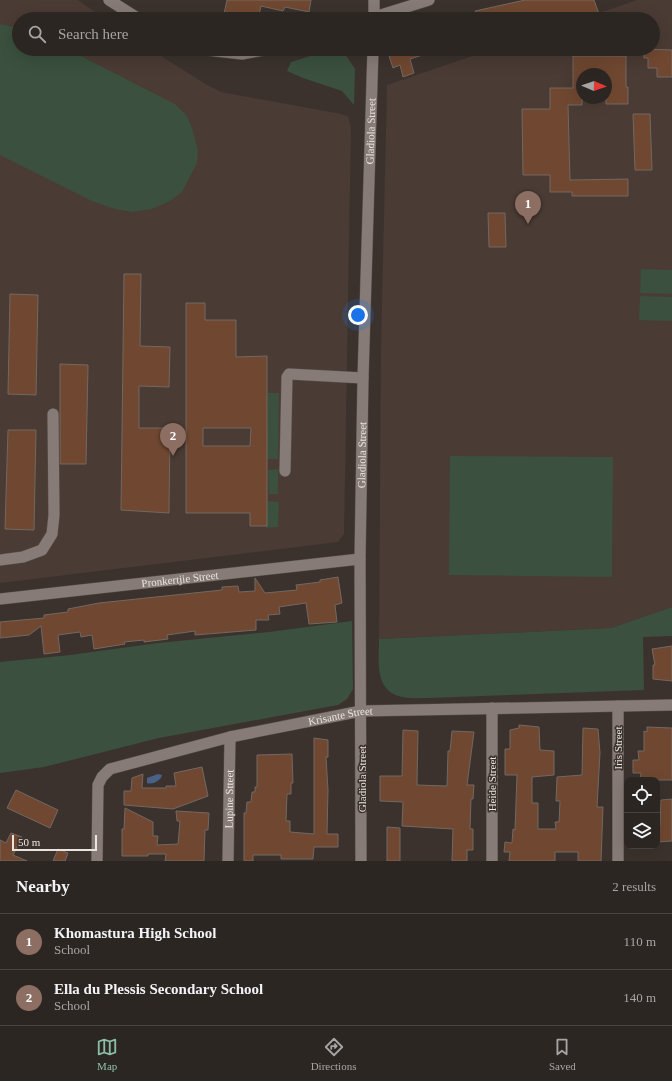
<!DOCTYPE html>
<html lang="en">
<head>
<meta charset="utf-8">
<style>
  body { margin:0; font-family:"Times New Roman",serif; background:#38322f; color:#f1f3f6 }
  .controls { position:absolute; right:12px; bottom:12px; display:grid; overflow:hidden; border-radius:8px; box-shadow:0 4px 16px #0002 }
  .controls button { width:36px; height:36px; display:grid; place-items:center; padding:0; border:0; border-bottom:1px solid #484340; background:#2c2622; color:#f1f3f6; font:20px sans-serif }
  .compass { position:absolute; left:576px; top:68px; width:36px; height:36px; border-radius:50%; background:#2c2622; box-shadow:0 4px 16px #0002; rotate:92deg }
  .scale { position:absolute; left:12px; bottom:10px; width:85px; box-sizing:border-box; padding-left:4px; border:2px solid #e9e4e0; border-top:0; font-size:11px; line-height:14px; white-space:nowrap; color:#e9e4e0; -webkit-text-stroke:3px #3b322d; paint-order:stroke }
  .you { position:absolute; left:358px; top:315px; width:14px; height:14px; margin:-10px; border:3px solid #fff; border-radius:50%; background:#1a73e8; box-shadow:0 0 0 6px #1a73e833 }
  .badge { display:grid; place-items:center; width:26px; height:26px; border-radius:50%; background:#8abfa5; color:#fff; font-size:13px; font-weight:700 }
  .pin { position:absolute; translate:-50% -33px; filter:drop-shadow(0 1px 2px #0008) }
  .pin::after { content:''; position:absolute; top:21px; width:14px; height:12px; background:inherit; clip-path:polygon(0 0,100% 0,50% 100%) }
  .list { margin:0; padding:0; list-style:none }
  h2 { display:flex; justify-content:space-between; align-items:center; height:52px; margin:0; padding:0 16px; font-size:17px }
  h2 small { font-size:13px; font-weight:400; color:#a6a5a5 }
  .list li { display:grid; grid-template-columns:26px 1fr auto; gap:12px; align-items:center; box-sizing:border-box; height:56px; padding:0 16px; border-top:1px solid #484340 }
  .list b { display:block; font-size:15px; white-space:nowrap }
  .list p { margin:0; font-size:13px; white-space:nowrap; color:#a6a5a5 }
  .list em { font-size:13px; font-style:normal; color:#a6a5a5 }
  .icon { flex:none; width:22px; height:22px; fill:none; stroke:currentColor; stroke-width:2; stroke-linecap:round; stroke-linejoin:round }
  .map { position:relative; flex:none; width:672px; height:861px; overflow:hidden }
  .search { position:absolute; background:#2c2622; box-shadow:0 4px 16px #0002; left:12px; right:12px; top:12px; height:44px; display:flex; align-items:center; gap:10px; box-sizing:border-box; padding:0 14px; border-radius:22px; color:#a6a5a5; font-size:15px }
  .sheet { height:164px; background:#2c2622 }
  nav { display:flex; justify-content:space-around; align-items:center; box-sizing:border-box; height:56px; border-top:1px solid #484340; background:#2c2622; font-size:11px; color:#a6a5a5 }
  nav a { display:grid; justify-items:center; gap:2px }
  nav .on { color:#8abfa5 }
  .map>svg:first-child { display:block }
</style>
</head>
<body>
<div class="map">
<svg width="672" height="861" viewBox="0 0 672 861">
  <rect width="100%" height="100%" fill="#3b322d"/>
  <!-- built -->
  <g fill="#4a3b34" fill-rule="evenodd">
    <polygon points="0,0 78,0 105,19 19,19 19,49 150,49 207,85 221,92 336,113 348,116 351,128 344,534 338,542 0,583"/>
    <path d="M637,0H672V607L611,628L379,639L381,350L387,85L493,49H653V19H581ZM582,74H606V98H582Z"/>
  </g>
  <!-- green -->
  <g fill="#3b503e">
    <polygon points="0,24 19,28 19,49 67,49 175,104 187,116 192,128 198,150 197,163 182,192 170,201 152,209 132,212 115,209 92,201 0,155"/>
    <polygon points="333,49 345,54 355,69 354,105 342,91 303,78 287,71 291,62"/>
    <polygon points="641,269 672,270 672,294 640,293"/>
    <polygon points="640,296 672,297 672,321 639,320"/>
    <polygon points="268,393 279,393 278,459 267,459"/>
    <polygon points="450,456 613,457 612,577 449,575"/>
    <polygon points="278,469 278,494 269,494 268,470"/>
    <polygon points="268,501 279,502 278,527 266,528"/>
    <path d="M672,607V636L643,637L644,690L429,698C419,698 407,699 398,696C374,688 379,658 379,639L611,628Z"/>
    <polygon points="352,621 353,689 347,699 338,705 159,738 44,767 0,773 0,662 70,655 158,643 269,632"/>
  </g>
  <!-- water -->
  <path fill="#496185" d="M158,774L162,775C161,781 152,785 147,783V778Z"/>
  <!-- building -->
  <g fill="#704831" stroke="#726862" fill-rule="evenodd">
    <polygon points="227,0 311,0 309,12 285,7 283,11 261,6 258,19 224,14"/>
    <polygon points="525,0 594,0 599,14 585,19 479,19 475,11"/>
    <polygon points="391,49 435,49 435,51 410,59 414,73 403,77 400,65 393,68 389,56 393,54"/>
    <polygon points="644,49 672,50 672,77 657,77 657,68 648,68 648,58 644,58"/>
    <polygon points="573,56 626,56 626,87 628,87 628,104 606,104 606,73 582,73 582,105 568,105 570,180 628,179 628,196 572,196 572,192 550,192 550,175 523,175 522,109 550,109 550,88 573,88"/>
    <polygon points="633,114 650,114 652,170 635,170"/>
    <polygon points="488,213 505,213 506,247 489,247"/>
    <polygon points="124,274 141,274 140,346 170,347 169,387 139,386 139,428 170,428 169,513 121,510"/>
    <polygon points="10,294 38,295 36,395 8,394"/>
    <path d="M186,303H205V320H236V357L267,356V526H250V513H186ZM203,428H251L250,446H203Z"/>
    <polygon points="60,364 88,365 86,464 60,464"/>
    <polygon points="8,430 36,430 34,530 5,529"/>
    <polygon points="338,577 342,603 335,605 337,622 309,624 306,603 279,607 280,614 268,615 269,620 256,620 256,630 195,635 195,631 167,635 168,639 144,642 144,640 124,642 125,644 94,649 92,635 81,637 80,632 58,635 60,652 44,654 41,626 29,635 0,638 0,622 44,618 44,615 68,612 68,609 99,603 222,590 222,587 238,586 239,592 255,591 255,578 265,593 297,590 296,585 320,582 320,580"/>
    <polygon points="672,646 672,681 653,679 653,665 655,665 652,649"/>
    <polygon points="519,725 539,727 540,750 554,751 554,775 532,777 532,803 538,803 538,829 556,829 555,822 559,822 560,801 556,801 557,777 582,775 583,728 598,729 600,753 597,807 603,807 601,861 578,861 578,852 555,852 555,861 509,861 510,852 504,852 505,842 512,843 513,829 515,830 517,775 505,775 505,749 510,749 510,730 519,728"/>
    <polygon points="647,727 672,728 672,780 640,780 641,773 633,773 633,760 639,760 638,751 644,751 644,731 647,732"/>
    <polygon points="403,730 418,731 417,785 447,786 448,751 450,751 452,731 474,732 467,785 474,785 473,799 471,799 470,829 473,829 473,850 467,850 467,861 452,861 453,829 402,826 403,802 380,801 380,776 402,776"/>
    <polygon points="314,738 328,740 328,757 326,757 328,790 327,834 338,834 338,847 314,847 313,859 281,859 281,855 253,855 253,861 244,861 244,813 246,813 247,802 251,802 252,792 255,792 255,787 257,787 257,755 292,754 293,783 291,783 291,794 287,794 286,821 290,821 290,832 314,834"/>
    <polygon points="202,767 208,796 173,809 124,805 124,791 131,791 132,778 143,774 142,788 166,788 166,786 176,786 174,773"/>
    <polygon points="16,790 58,810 50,828 7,808"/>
    <polygon points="672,799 672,841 657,842 657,826 660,826 661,800"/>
    <polygon points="125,808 153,822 153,836 158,836 157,845 178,844 180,821 177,821 176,811 209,813 208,830 205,830 204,861 165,861 166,854 148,854 148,856 122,856 122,829 124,829"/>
    <polygon points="387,827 400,828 400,861 387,861"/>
    <polygon points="11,833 22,837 13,855 27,861 0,861 0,840 6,843"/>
    <polygon points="58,849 68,853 65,861 53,861"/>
  </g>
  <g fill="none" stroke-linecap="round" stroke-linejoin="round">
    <!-- minor casing -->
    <g stroke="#564f4b" stroke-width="12">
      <g id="minor">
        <polyline points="109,0 139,19"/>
        <polyline points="368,19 429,0"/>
        <polyline points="374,19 374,0"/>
        <polyline points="198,49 242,54 269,49"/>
        <polyline points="285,471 287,377 289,374 363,378"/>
        <polyline points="0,560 23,557 42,550 52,534 54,515 53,414"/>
        <path id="s1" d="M0,599L360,559"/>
        <polyline points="618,706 618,861"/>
        <path id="s2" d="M97,861L98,785L102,777L110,769L230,737L361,711L672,705"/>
        <path id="s3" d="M228,861L230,737"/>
        <path id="s4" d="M361,861L360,559L363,378L373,49"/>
        <polyline points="492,861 492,708"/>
      </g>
    </g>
    <!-- minor -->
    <use href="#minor" stroke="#867b76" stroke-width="11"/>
  </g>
  <g text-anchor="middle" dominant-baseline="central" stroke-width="3" stroke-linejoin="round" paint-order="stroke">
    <!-- street labels -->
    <g font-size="11" fill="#e9e4e0" stroke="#3b322d">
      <text stroke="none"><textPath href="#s4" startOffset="730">Gladiola Street</textPath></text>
      <text stroke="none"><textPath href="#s4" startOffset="406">Gladiola Street</textPath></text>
      <text stroke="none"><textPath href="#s1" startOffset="181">Pronkertjie Street</textPath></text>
      <text stroke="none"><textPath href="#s2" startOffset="333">Krisante Street</textPath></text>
      <text transform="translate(618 748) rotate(-90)">Iris Street</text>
      <text transform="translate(362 779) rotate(-90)">Gladiola Street</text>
      <text transform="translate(492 784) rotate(-90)">Heide Street</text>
      <text stroke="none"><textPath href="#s3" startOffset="62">Lupine Stteet</textPath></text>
    </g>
  </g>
</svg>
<div class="controls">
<button><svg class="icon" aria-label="locate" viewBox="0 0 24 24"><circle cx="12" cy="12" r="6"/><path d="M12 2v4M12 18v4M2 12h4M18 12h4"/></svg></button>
<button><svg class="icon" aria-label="layers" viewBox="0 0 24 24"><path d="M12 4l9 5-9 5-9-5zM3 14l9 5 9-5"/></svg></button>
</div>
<svg class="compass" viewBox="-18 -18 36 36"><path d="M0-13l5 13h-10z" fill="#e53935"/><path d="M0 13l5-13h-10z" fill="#a6a5a5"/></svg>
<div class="scale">50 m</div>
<div class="you"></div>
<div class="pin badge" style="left:528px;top:224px;background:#8d6e63">1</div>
<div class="pin badge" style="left:173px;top:456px;background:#8d6e63">2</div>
<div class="search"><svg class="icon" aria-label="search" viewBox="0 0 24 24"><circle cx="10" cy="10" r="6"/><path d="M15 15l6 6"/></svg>Search here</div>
</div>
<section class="sheet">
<h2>Nearby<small>2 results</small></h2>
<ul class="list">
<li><span class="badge" style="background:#8d6e63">1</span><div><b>Khomastura High School</b><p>School</p></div><em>110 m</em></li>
<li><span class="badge" style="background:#8d6e63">2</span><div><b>Ella du Plessis Secondary School</b><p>School</p></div><em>140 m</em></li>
</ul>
</section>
<nav>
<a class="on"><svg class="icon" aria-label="map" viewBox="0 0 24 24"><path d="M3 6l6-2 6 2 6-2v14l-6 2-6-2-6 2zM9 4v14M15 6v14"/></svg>Map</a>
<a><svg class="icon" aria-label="directions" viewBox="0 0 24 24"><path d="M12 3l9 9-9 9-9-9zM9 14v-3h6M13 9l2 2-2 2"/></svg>Directions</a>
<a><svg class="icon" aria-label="saved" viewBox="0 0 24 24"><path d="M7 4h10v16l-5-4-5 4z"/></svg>Saved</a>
</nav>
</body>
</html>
